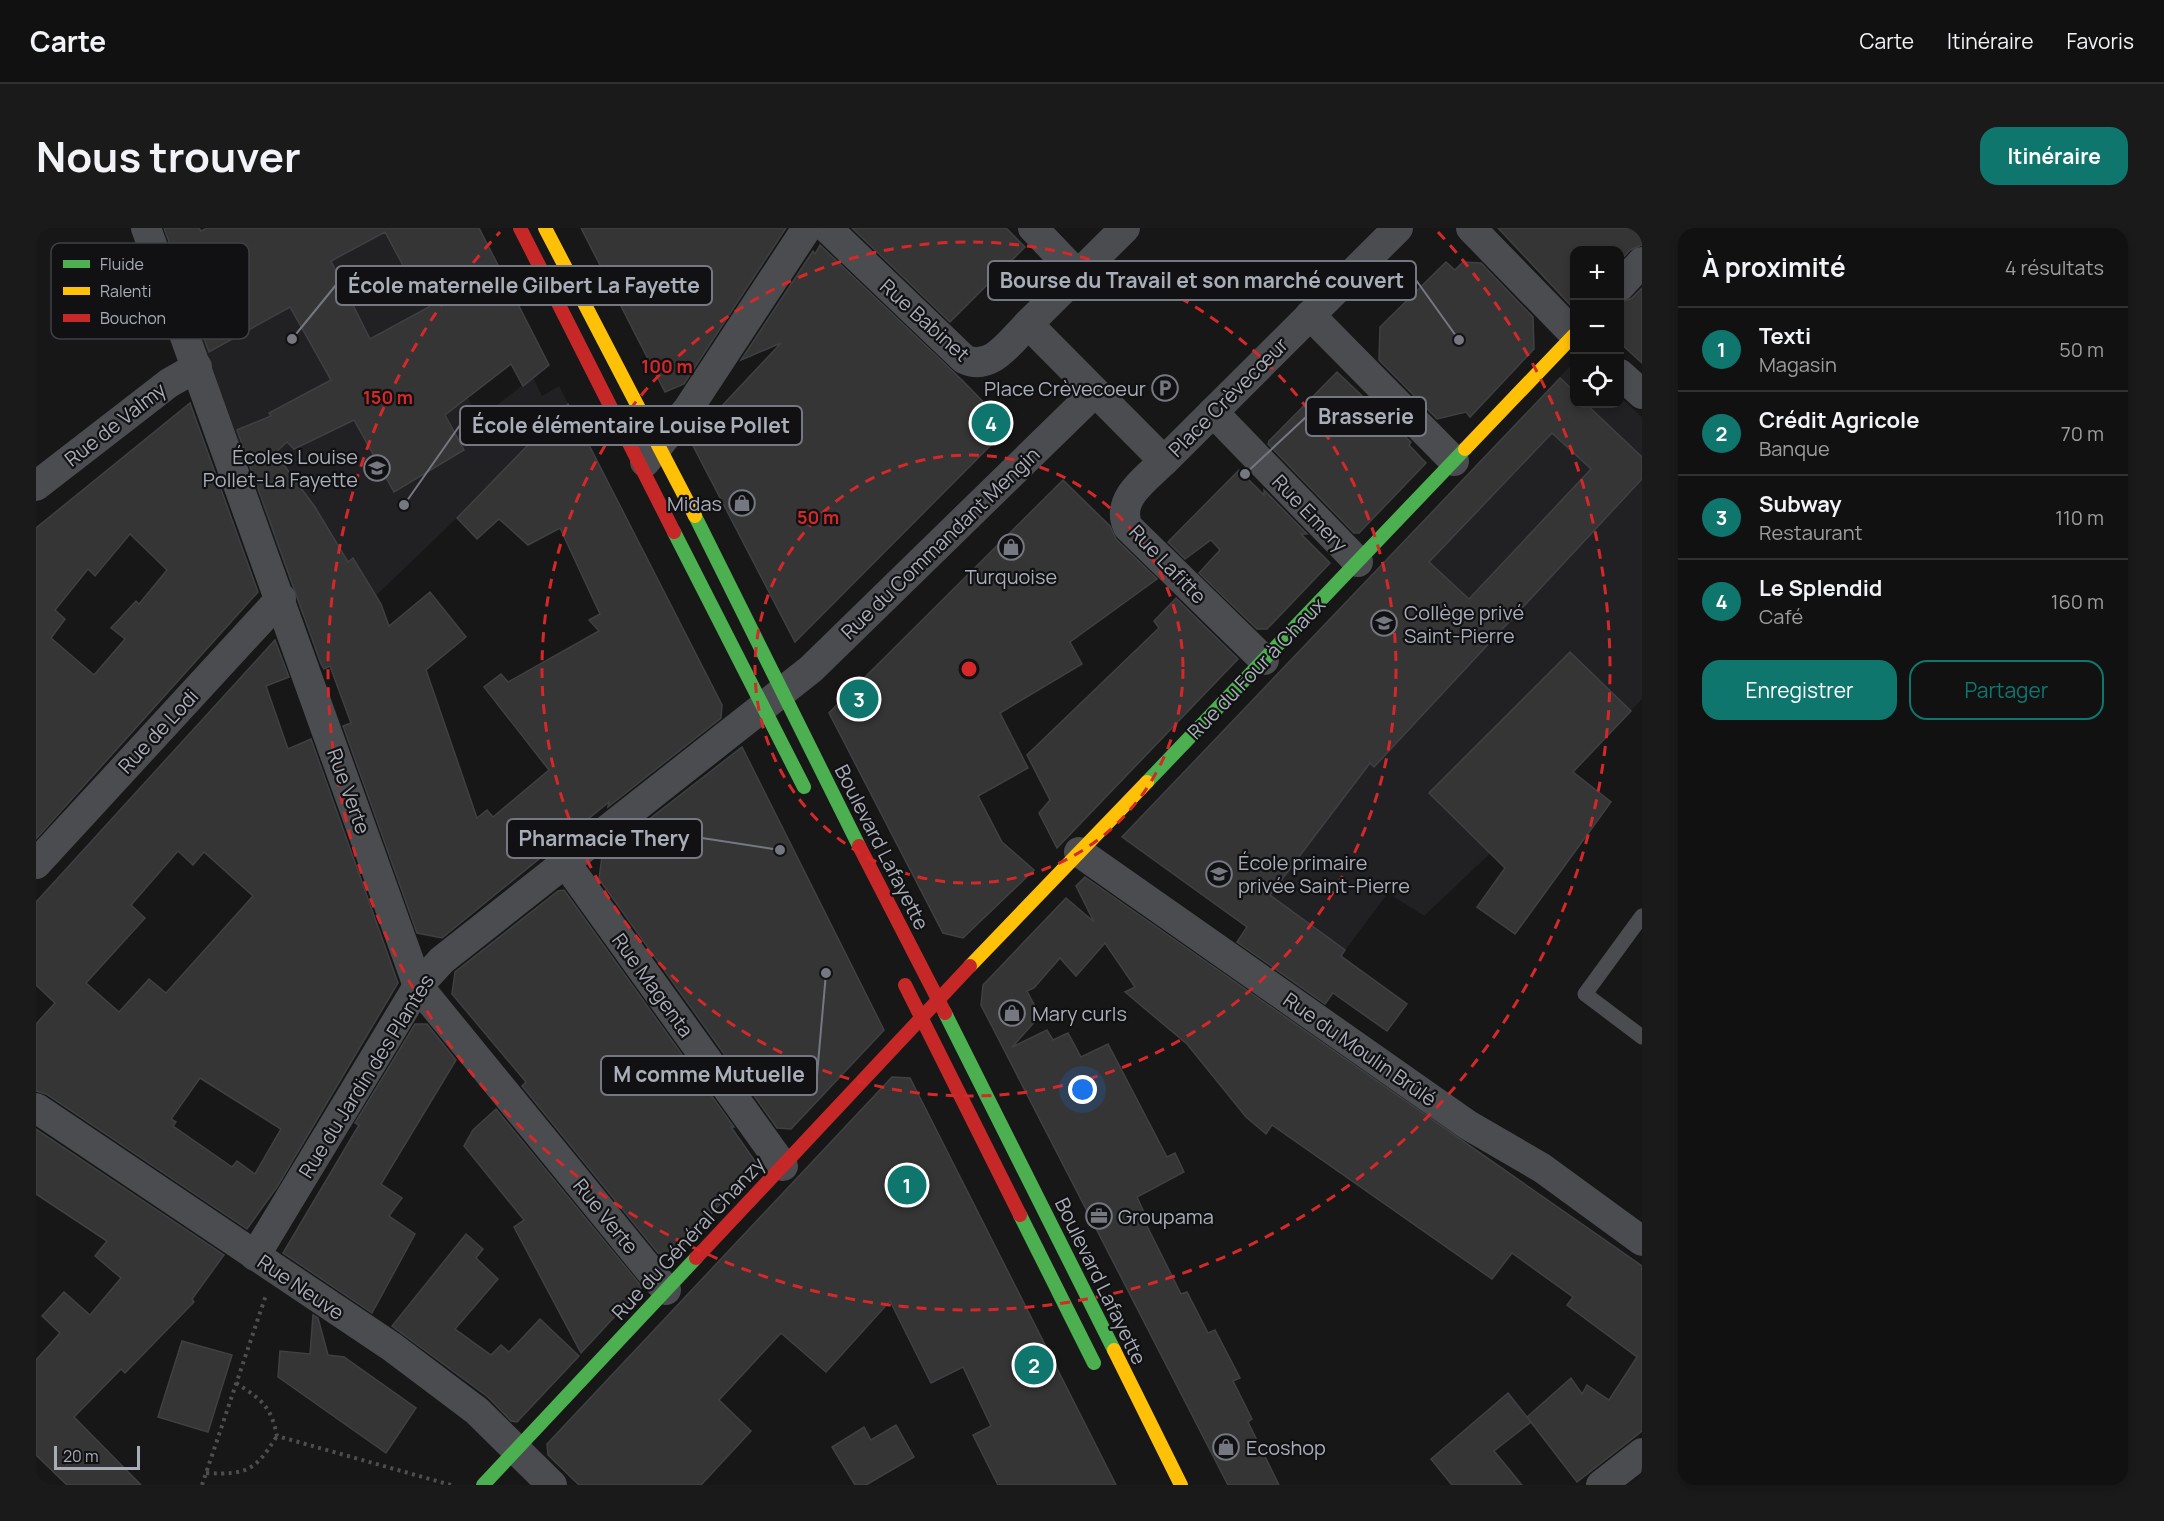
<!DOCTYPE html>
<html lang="fr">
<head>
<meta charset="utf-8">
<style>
  body { margin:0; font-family:Manrope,sans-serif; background:#1a1a1a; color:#f1f3f6 }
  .controls { position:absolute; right:18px; top:18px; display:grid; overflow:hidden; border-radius:12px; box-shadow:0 3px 9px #0003 }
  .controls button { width:54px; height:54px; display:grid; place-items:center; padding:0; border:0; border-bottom:2px solid #303131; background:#111; color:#f1f3f6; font:30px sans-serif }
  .scale { position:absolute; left:18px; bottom:15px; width:86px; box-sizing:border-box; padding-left:6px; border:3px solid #a8adb8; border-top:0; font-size:16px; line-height:21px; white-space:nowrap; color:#a8adb8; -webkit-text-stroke:4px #111113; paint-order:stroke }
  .you { position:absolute; left:1047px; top:862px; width:21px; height:21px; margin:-15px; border:4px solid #fff; border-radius:50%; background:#1a73e8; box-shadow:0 0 0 9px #1a73e833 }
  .badge { display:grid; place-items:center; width:39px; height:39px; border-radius:50%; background:#0f766e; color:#fff; font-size:20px; font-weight:700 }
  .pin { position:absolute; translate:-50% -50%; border:3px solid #fff; box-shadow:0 2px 6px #0006 }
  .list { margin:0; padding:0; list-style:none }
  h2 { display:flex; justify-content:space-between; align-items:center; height:78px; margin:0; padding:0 24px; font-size:26px }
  h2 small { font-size:20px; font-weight:400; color:#9c9d9f }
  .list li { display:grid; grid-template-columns:39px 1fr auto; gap:18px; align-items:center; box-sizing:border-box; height:84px; padding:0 24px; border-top:2px solid #303131 }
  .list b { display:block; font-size:22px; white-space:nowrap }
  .list p { margin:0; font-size:20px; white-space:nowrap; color:#9c9d9f }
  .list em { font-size:20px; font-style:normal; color:#9c9d9f }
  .actions { display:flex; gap:12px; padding:18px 24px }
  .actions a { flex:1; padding:14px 0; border:2px solid #0f766e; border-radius:18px; text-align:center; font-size:21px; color:#0f766e }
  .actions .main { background:#0f766e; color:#fff }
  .icon { flex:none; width:33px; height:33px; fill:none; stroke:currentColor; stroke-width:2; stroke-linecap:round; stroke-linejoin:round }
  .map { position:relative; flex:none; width:1606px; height:1257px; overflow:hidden; border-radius:18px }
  header { display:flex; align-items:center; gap:36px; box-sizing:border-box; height:84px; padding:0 30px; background:#111; border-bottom:2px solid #303131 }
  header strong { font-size:28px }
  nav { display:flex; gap:33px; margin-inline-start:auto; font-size:21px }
  .intro { display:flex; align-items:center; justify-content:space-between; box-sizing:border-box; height:144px; padding:0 36px }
  h1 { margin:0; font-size:42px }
  .button { padding:15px 27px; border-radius:18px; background:#0f766e; color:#fff; font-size:21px; font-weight:700 }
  main { display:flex; gap:36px; padding:0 36px }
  aside { flex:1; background:#111; border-radius:18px; box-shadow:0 3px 9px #0003 }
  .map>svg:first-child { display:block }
</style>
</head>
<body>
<header>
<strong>Carte</strong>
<nav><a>Carte</a><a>Itinéraire</a><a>Favoris</a></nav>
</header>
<div class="intro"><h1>Nous trouver</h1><a class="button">Itinéraire</a></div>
<main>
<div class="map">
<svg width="1606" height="1257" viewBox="0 0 1606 1257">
  <rect width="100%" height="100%" fill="#171717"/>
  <!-- built -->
  <g fill="#212123">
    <polygon points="353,0 427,148 422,151 443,191 497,149 506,168 523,158 534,179 526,182 423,288 328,379 292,376 266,387 152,73"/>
    <polygon points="1538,134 1538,176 1584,176 1584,169 1606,189 1606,471 1520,563 1388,688 1352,665 1280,761 1205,707 1211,698 1087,610"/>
  </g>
  <!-- building -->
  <g fill="#353536" stroke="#3f4043" stroke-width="1.5" fill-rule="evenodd">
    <path d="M128,0H163L165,3L171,0H443L513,137L487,158L475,136L409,187L428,222L358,264L318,192L258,221L251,214L239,225L279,279L312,334L317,330L345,376L353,398L394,364L430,409L390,442L441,590L451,582L457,589L513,542L448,459L465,446L472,454L563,403L553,392L564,386L524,300L492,317L463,291L441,311L421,290L532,176L686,477L685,490L572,579L573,574L406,710L381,705L307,498L315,495L294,438L288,441L285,436L201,202L235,188L233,185L295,152L254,79L173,124ZM349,4L369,41L373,39L393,79L334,111L295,33Z"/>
    <polygon points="545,0 750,0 648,156 629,164"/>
    <polygon points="816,0 970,0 989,19 914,94"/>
    <polygon points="1462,0 1606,0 1606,17 1594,22 1584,33 1584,22 1539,22 1539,82"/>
    <polygon points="784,17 926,152 967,194 967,205 759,414 654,212 745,115 705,132 777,23 779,26"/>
    <polygon points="1410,34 1419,42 1427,34 1445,35 1497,89 1498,121 1434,189 1430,184 1401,191 1343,132 1344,99"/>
    <polygon points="1606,60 1606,135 1584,115 1584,75 1596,70"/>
    <polygon points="1301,144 1375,214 1373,217 1390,235 1323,305 1318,305 1232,216 1233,213"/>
    <path d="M1524,150L1539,164V176H1550L1606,229V251L1338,539L1334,535L1234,667L1309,722L1305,728L1371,776L1351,803L1297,765L1289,776L1201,714L1211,699L1086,609ZM1516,205L1555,241L1433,371L1393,334Z"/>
    <path d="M154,175L222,364L0,611V300ZM94,306L131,342L103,376L100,373L75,400L89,411L58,447L15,410L29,391L19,382L52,341L59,348Z"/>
    <polygon points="1203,242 1228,267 1228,262 1271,306 1265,306 1294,335 1231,401 1221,401 1163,345 1184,322 1175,312 1149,331 1132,314"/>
    <polygon points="1027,252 1074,298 1080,311 1121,351 1034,414 1046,436 964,485 992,540 942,568 966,614 998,642 927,710 907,705 793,485"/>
    <polygon points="1140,370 1202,431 1021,620 1003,585 1014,572 991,527 1123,400 1118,393"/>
    <path d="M239,412L253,449L230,458L252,521L275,511L362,755L241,959L211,1001L10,866L0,863V796L19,775L0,757V674ZM142,623L157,637L168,624L217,668L130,765L113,751L83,784L50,755L109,690L95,677ZM164,850L245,901L219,946L201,933L196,939L137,898L140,894L135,891Z"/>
    <polygon points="1534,424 1595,483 1537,544 1575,574 1479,706 1441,679 1469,640 1393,565"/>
    <polygon points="706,519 848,802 755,901 741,900 563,651 566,628"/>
    <polygon points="1049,649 1606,1038 1606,1203 1541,1254 1491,1189 1535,1150 1546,1166 1551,1157 1573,1172 1601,1129 1531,1077 1537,1069 1476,1025 1456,1051 1236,897 1230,906 1210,889 1151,816 1089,764 1099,759 1069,715 1040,748 1024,730 998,760 991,763 1004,788 976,819 1011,802 1017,812 1032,805 1045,829 1072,816 1131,929 1139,925 1148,944 1101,969 1112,993 1109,994 1145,1066 1151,1064 1172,1105 1179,1102 1204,1150 1197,1153 1216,1191 1212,1194 1243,1257 1192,1257 945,777 947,757 1030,670 1058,694 1040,658"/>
    <polygon points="528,662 698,899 695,899 721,936 637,1027 622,1025 486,858 490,854 416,766 419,744 522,663"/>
    <polygon points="379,796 391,796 420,832 345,956 366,970 353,988 379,1006 336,1085 247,1025 323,897 319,895"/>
    <polygon points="856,849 874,850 1080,1257 962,1257 937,1207 955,1198 927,1139 895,1155 854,1073 790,1144 745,1105 683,1172 715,1203 665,1257 543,1257 512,1227 511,1216"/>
    <polygon points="460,881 606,1059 545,1125 478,999 488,992 428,918 437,902"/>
    <polygon points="0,901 188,1027 156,1071 158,1074 89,1145 85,1141 38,1189 105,1257 31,1257 0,1227 0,1132 24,1105 6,1088 28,1064 54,1087 85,1050 59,1028 71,1013 0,966"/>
    <polygon points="430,1006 447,1021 440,1030 462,1051 419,1101 455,1127 465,1117 473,1124 504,1091 543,1128 481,1194 475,1193 452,1169 356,1098"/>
    <polygon points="277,1087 282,1090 292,1127 308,1129 380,1180 350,1225 242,1149 244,1123 274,1126"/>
    <polygon points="146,1113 196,1127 172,1204 122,1189"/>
    <polygon points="1472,1165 1495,1194 1458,1223 1486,1257 1416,1257 1395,1231"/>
    <polygon points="860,1197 878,1229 830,1257 819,1257 796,1219 828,1199 835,1212"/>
  </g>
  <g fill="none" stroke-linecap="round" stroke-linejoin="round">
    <!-- path -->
    <g stroke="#4d4e52" stroke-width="4" stroke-dasharray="3 4.5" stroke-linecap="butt">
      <path d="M200,1155C225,1171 235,1178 241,1208L415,1257"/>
      <path d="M170,1245C211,1247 219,1243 241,1208"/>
      <polyline points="166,1257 230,1067"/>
    </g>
    <!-- lane -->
    <polyline stroke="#4b4c50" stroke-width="15" points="1606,688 1549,766 1606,809"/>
    <!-- street -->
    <g stroke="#4b4c50" stroke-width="30">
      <polyline points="110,0 382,758 630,1062"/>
      <path d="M791,0L928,131C955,144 974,114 992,96"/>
      <polyline points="997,0 1042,47"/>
      <polyline points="1089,0 992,96 1128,233 1362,0"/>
      <polyline points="1435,0 1538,106"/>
      <polyline points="1584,58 1606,34"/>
      <polyline points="1274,87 1418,233"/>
      <polyline points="1584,146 1606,166"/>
      <polyline points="1177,184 1322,334"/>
      <path d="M1128,233C1110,251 1079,271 1092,299L1228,432"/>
      <polyline points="609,234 652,181 771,0"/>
      <polyline points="0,258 133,155 161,139"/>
      <polyline points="1043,624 1432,897 1506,940 1606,1013"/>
      <polyline points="529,634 747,938"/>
      <polyline points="0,636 245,370"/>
      <polyline points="0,880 356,1119 441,1183 516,1257"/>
      <polyline points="219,1028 382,758 406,732 775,441 1059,164"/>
      <polyline points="1565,1257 1606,1225"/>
    </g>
    <!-- fast -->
    <g stroke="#4caf50" stroke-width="14">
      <polyline points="659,288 823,618"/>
      <polyline points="638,304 768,559"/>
      <polyline points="1111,554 1429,221"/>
      <polyline points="909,785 1078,1122"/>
      <polyline points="984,987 1058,1135"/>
      <polyline points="447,1257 660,1030"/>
    </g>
    <!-- slow -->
    <g stroke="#ffc107" stroke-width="14">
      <polyline points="509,0 659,288"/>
      <polyline points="1429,221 1538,107"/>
      <polyline points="934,738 1111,554"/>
      <polyline points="1078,1122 1145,1257"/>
    </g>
    <!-- jam -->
    <g stroke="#c62828" stroke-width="14">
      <polyline points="484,0 638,304"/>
      <polyline points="823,618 909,785"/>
      <polyline points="869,757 984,987"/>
      <polyline points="660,1030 934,738"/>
    </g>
  </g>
  <!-- distance rings -->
  <g fill="none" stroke="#d62828" stroke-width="3" stroke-dasharray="10 8">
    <circle cx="933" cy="441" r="214"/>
    <circle cx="933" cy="441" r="427"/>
    <path d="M1402 4A641 641 0 1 1 464 4"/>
  </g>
  <!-- icons -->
  <defs>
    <g id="parking-ring" transform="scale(1.35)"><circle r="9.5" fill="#111113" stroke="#757880" stroke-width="1.5"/><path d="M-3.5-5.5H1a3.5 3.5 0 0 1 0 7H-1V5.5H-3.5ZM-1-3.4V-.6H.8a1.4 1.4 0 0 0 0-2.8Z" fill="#757880"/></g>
    <g id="school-ring" transform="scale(1.35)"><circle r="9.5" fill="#111113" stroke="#757880" stroke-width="1.5"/><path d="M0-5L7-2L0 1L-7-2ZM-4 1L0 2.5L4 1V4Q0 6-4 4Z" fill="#757880"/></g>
    <g id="shop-ring" transform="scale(1.35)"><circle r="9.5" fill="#111113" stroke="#757880" stroke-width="1.5"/><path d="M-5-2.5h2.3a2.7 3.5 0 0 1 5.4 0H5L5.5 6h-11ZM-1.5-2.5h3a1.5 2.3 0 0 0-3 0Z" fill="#757880"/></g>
    <g id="office-ring" transform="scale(1.35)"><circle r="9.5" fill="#111113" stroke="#757880" stroke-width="1.5"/><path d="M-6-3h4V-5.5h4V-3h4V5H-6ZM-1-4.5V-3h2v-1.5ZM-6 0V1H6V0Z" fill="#757880"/></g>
  </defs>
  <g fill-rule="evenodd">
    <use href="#parking-ring" x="1129" y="160"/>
    <use href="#school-ring" x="341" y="240"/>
    <use href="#shop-ring" x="706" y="275"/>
    <use href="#shop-ring" x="975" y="319"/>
    <use href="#school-ring" x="1348" y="395"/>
    <use href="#school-ring" x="1183" y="646"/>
    <use href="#shop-ring" x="976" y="785"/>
    <use href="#office-ring" x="1063" y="988"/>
    <use href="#shop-ring" x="1190" y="1219"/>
  </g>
  <g text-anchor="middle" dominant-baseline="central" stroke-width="4.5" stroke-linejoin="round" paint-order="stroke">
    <!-- street labels -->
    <g font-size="20" fill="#a8adb8" stroke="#111113">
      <text transform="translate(889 92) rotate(42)">Rue Babinet</text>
      <text transform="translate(1192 169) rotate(-45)">Place Crèvecœur</text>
      <text transform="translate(79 196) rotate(-38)">Rue de Valmy</text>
      <text transform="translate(1274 285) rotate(46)">Rue Emery</text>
      <text transform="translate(904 315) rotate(-44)">Rue du Commandant Mengin</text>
      <text transform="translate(1132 336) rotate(46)">Rue Lafitte</text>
      <text transform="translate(1220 440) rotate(-46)">Rue du Four à Chaux</text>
      <text transform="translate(122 503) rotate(-47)">Rue de Lodi</text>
      <text transform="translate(313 563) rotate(70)">Rue Verte</text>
      <text transform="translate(846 619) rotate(63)">Boulevard Lafayette</text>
      <text transform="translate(617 757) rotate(54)">Rue Magenta</text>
      <text transform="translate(1324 821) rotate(35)">Rue du Moulin Brûlé</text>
      <text transform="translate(330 848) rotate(-58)">Rue du Jardin des Plantes</text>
      <text transform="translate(570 988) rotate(51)">Rue Verte</text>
      <text transform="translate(652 1010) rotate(-47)">Rue du Général Chanzy</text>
      <text transform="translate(1065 1053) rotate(64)">Boulevard Lafayette</text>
      <text transform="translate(265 1059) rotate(34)">Rue Neuve</text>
    </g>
    <!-- poi labels -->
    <g font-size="20" fill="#a8adb8" stroke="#111113" text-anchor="start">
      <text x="1110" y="160" text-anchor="end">Place Crèvecoeur</text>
      <text x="322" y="228" text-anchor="end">Écoles Louise<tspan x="322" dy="23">Pollet-La Fayette</tspan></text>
      <text x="686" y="275" text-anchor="end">Midas</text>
      <text x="975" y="348" text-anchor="middle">Turquoise</text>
      <text x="1368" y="384">Collège privé<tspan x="1368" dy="23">Saint-Pierre</tspan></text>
      <text x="1202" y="634">École primaire<tspan x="1202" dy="23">privée Saint-Pierre</tspan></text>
      <text x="996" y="785">Mary curls</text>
      <text x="1082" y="988">Groupama</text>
      <text x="1210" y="1219">Ecoshop</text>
    </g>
  </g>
  <!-- legend -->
  <rect x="15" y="15" width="198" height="96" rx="9" fill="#111113" stroke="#3e4045" stroke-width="1.5"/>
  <rect x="27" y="32" width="27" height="8" fill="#4caf50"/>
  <rect x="27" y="59" width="27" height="8" fill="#ffc107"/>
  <rect x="27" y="86" width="27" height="8" fill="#c62828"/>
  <g font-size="16" fill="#a8adb8">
    <text x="64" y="42">Fluide</text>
    <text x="64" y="69">Ralenti</text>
    <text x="64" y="96">Bouchon</text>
  </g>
  <circle cx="933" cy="441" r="9" fill="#d62828" stroke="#111113" stroke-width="3"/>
  <g font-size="18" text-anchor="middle" font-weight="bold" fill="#d62828" stroke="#111113" stroke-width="4.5" stroke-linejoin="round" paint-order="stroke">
    <text x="631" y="145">100 m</text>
    <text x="352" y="176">150 m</text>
    <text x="782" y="296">50 m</text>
  </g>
  <!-- callouts -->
  <path fill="none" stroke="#757880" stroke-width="2" d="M1423 112L1380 52M256 111L300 57M1209 246L1270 189M368 277L424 197M744 622L666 610M790 745L781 847"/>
  <g fill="#757880" stroke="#111113" stroke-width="2">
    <circle cx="1423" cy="112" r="6"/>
    <circle cx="256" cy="111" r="6"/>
    <circle cx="1209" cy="246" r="6"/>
    <circle cx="368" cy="277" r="6"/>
    <circle cx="744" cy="622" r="6"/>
    <circle cx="790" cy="745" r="6"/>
  </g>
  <g fill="#111113" stroke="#757880" stroke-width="2">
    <rect x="952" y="33" width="428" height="39" rx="6"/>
    <rect x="300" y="38" width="376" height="39" rx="6"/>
    <rect x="1270" y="169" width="120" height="39" rx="6"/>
    <rect x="424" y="178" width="342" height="39" rx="6"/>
    <rect x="471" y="591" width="195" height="39" rx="6"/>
    <rect x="565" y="828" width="216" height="39" rx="6"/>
  </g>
  <g font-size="21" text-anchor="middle" font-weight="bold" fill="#a8adb8">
    <text x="1166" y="60">Bourse du Travail et son marché couvert</text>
    <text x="488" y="65">École maternelle Gilbert La Fayette</text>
    <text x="1330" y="196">Brasserie</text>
    <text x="595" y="205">École élémentaire Louise Pollet</text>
    <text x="568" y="618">Pharmacie Thery</text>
    <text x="673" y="854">M comme Mutuelle</text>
  </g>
</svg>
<div class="controls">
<button>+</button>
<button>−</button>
<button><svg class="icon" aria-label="locate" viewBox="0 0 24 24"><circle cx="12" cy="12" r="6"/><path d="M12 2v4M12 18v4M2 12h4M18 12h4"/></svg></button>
</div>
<div class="scale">20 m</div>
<div class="you"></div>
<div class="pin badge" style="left:871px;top:957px">1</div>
<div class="pin badge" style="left:998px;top:1137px">2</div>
<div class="pin badge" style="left:823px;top:471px">3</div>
<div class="pin badge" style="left:955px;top:195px">4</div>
</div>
<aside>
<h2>À proximité<small>4 résultats</small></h2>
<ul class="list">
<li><span class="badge">1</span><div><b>Texti</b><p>Magasin</p></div><em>50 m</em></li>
<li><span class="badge">2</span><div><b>Crédit Agricole</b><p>Banque</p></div><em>70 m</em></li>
<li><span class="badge">3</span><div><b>Subway</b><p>Restaurant</p></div><em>110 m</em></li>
<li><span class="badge">4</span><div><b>Le Splendid</b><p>Café</p></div><em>160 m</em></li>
</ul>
<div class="actions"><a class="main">Enregistrer</a><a>Partager</a></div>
</aside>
</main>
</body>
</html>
